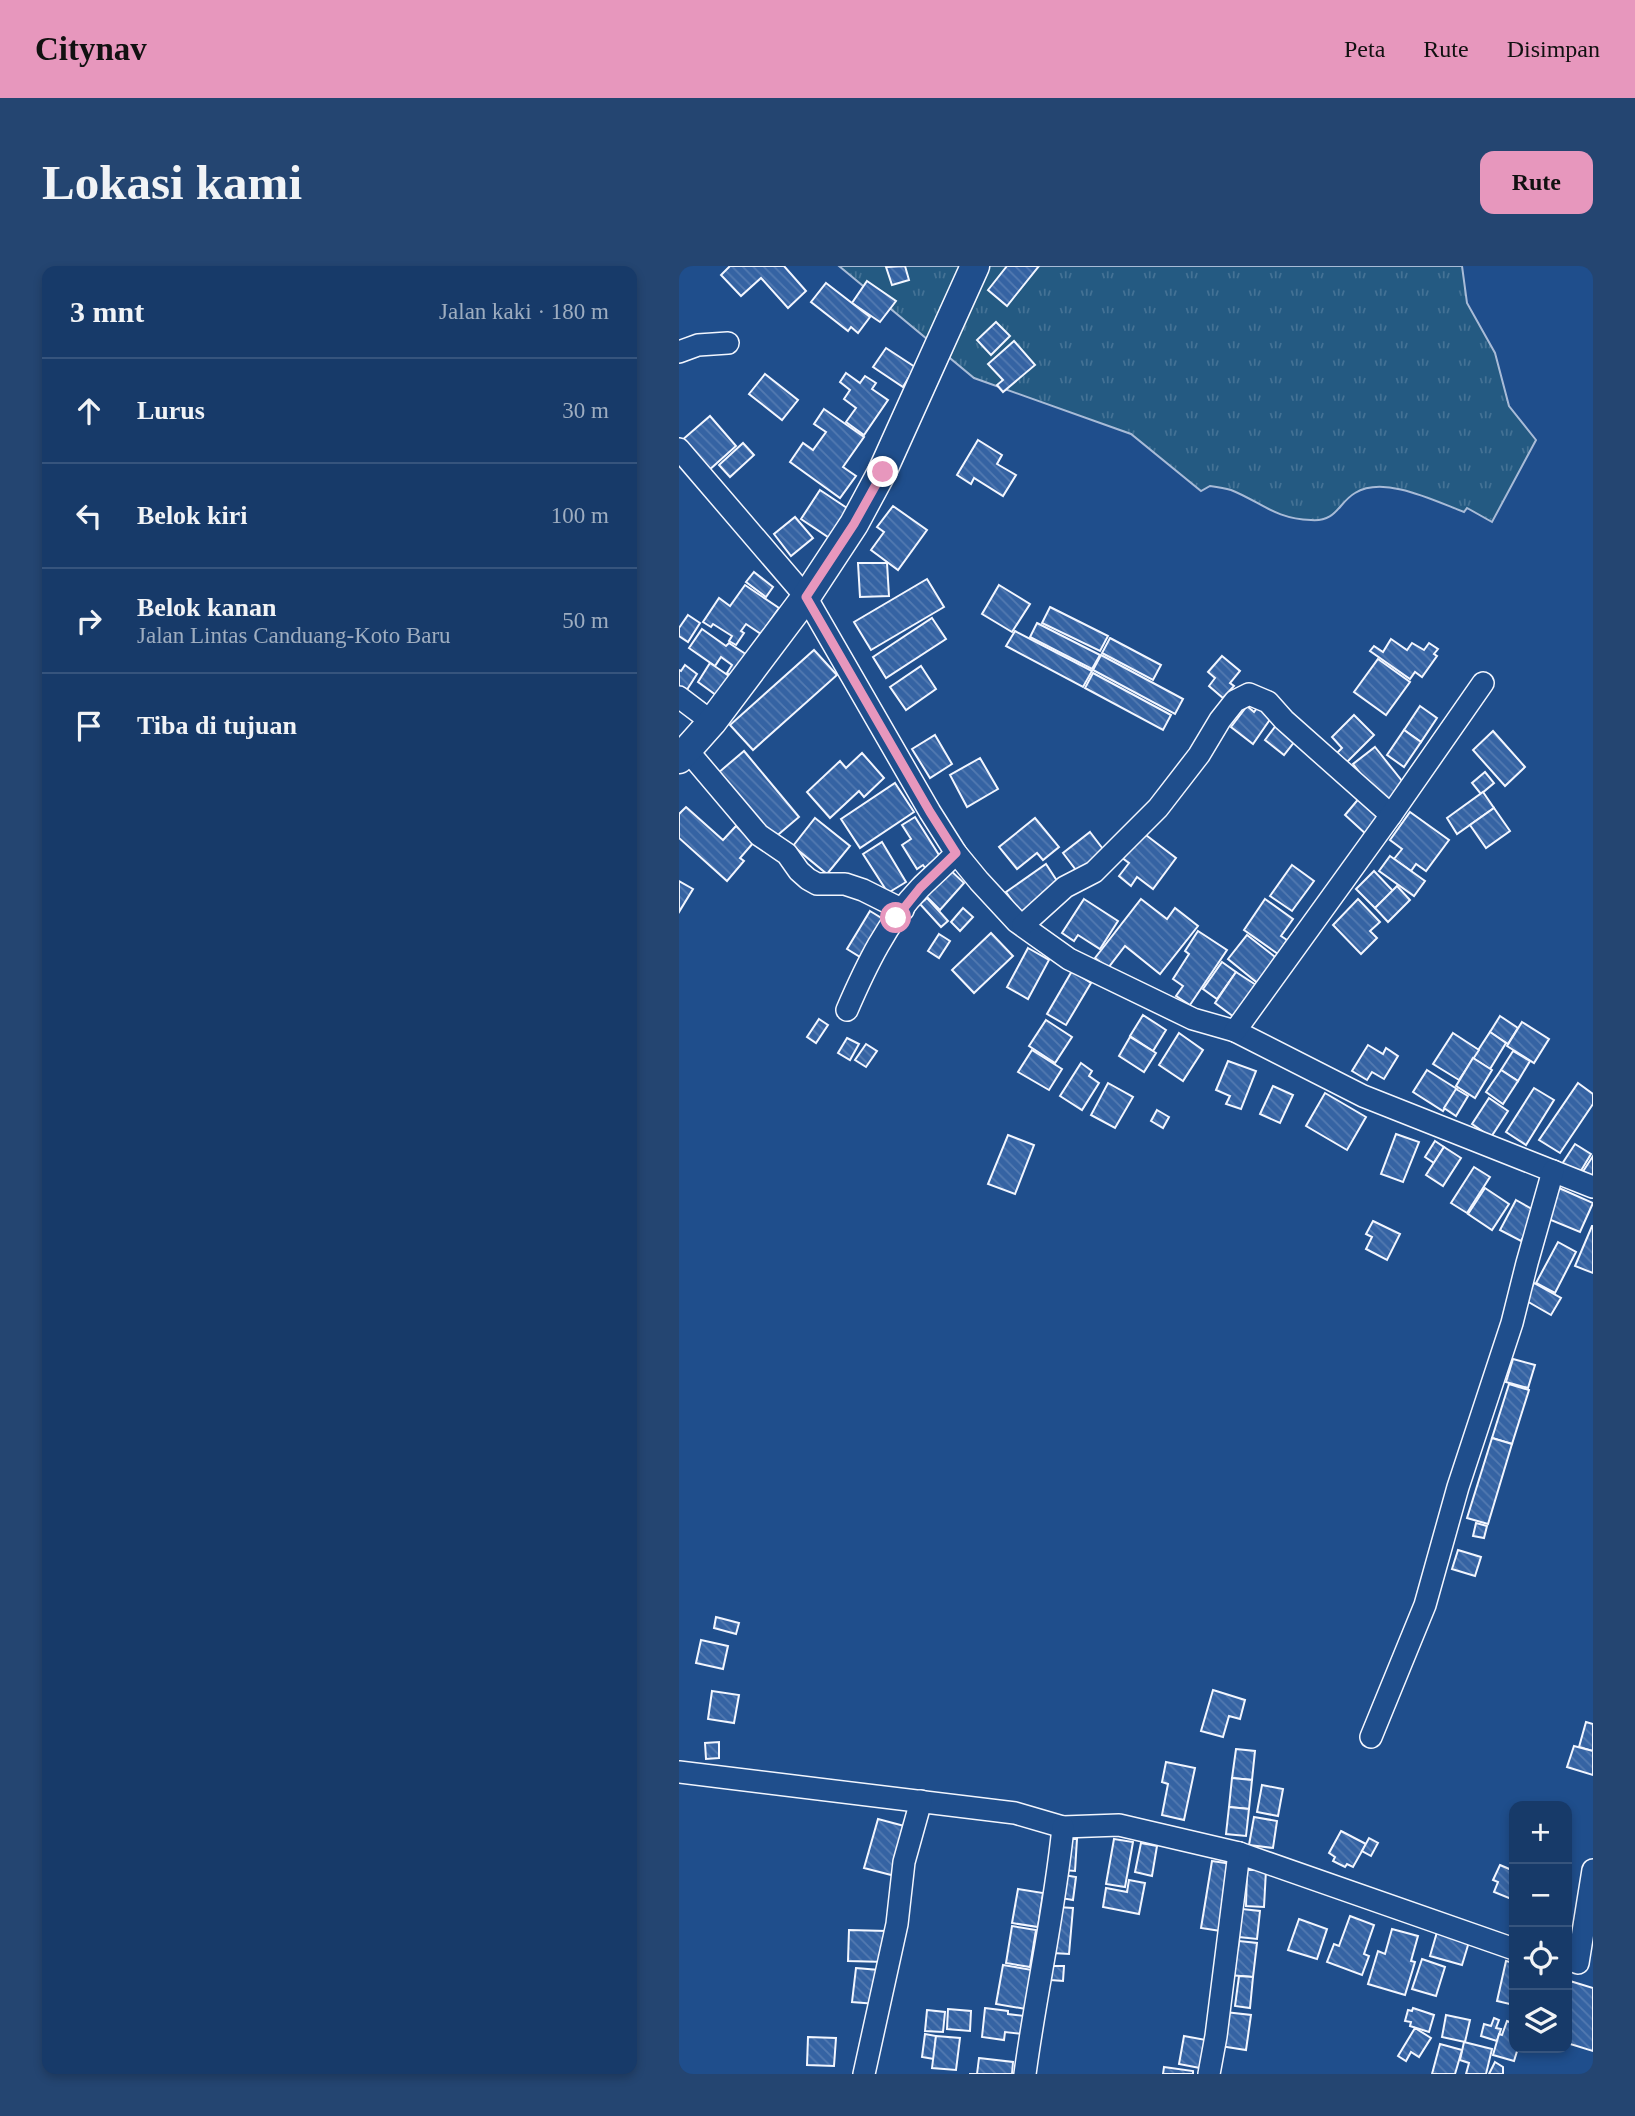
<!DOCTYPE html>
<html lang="id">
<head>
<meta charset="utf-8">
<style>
  body { margin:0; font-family:"Times New Roman",serif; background:#244571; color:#f1f3f6 }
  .controls { position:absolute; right:21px; bottom:21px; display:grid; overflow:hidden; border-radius:14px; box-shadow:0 4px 10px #0003 }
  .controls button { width:63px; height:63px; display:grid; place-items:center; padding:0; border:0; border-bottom:2px solid #36547d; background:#173a69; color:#f1f3f6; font:35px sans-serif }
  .stop { position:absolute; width:21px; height:21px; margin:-16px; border:5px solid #e797bd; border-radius:50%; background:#fff }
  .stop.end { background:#e797bd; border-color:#fff; box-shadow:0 2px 7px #0008 }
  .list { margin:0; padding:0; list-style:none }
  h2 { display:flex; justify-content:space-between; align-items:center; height:91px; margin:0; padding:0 28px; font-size:30px }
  h2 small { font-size:23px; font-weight:400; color:#9eadc0 }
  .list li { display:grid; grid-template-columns:46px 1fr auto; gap:21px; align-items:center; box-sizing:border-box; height:105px; padding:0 28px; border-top:2px solid #36547d }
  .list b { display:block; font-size:26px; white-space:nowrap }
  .list p { margin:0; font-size:23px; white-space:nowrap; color:#9eadc0 }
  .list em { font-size:23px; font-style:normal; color:#9eadc0 }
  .icon { flex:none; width:38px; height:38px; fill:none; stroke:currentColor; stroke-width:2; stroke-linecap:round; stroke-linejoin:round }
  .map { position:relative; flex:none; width:914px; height:1808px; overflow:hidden; border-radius:14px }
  header { display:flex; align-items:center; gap:42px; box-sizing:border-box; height:98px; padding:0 35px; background:#e797bd; color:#111 }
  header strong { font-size:33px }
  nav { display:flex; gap:38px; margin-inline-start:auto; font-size:24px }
  .intro { display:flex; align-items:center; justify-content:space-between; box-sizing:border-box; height:168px; padding:0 42px }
  h1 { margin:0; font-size:49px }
  .button { padding:18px 32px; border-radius:14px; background:#e797bd; color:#111; font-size:24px; font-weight:700 }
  main { display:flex; gap:42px; padding:0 42px }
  aside { flex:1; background:#173a69; border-radius:14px; box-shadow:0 4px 10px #0003 }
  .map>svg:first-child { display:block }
</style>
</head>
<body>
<header>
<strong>Citynav</strong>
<nav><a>Peta</a><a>Rute</a><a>Disimpan</a></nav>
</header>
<div class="intro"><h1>Lokasi kami</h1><a class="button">Rute</a></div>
<main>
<aside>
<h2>3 mnt<small>Jalan kaki · 180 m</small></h2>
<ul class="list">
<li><svg class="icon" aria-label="ahead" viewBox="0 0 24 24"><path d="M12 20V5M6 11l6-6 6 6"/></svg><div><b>Lurus</b></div><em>30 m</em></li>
<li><svg class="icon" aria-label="left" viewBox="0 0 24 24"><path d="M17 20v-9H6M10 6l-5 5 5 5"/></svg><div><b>Belok kiri</b></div><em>100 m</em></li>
<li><svg class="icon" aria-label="right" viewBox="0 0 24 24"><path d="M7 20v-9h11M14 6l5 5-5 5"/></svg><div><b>Belok kanan</b><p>Jalan Lintas Canduang-Koto Baru</p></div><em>50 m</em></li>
<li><svg class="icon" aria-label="arrive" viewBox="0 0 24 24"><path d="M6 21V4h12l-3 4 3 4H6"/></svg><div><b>Tiba di tujuan</b></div></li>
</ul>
</aside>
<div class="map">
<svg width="914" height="1808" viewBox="0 0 914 1808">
  <defs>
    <pattern id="grass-tufts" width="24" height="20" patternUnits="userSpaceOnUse" patternTransform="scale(1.75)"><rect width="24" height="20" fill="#245a82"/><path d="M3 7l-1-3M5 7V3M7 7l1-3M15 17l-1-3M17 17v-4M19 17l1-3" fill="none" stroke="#447295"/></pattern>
    <pattern id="building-back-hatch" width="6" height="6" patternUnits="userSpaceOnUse" patternTransform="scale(1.75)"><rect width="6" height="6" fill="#3563a3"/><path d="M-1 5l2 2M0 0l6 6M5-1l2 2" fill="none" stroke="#537ab1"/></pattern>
  </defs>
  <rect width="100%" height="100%" fill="#1f4e8c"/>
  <!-- grass -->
  <path fill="url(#grass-tufts)" stroke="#a8bbd7" stroke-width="2" d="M160,0H783L788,37L816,87L830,140L857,174L813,256L788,242L785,246C756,235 705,209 676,227C659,237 658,256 632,254C596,253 582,236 552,224C545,222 538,221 531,220L522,225L452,168L295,112Z"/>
  <!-- building -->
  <g fill="url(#building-back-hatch)" stroke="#f2f6ff" stroke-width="2">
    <polygon points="51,0 105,0 127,25 109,42 82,12 62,30 42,9"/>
    <polygon points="226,0 230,14 213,19 207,1"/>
    <polygon points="328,0 360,0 328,40 309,24"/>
    <polygon points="188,15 217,35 201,56 173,37"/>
    <polygon points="147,17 191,51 179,67 172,61 169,65 132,36"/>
    <polygon points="317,56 331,70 312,89 298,74"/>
    <polygon points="335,75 356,99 324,126 318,119 324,114 309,98"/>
    <polygon points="207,82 236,101 224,121 194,101"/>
    <polygon points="167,107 181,117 186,110 197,117 193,123 209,134 185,169 167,156 177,142 165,133 171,124 161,116"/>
    <polygon points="86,108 119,134 103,154 70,128"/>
    <polygon points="145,143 185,171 164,201 177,210 161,232 111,196 124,177 134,184 147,166 135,158"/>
    <polygon points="31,150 57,180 29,205 2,175"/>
    <polygon points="299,174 323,189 318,198 337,209 324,230 295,212 292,218 278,209"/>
    <polygon points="64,177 75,189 51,211 40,199"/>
    <polygon points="141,224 171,244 152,273 122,253"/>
    <polygon points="214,240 248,264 219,304 192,284 205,266 198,261"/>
    <polygon points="116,251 134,272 112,290 95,268"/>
    <polygon points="179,297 208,297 210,330 181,331"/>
    <polygon points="75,306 94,321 87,331 67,316"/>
    <polygon points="248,313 265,341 192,384 175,356"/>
    <polygon points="66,319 100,342 82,368 67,358 62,365 65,367 57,379 50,375 53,370 34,358 32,361 24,356 40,332 51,340"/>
    <polygon points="320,319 351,338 333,366 303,348"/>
    <polygon points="371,341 429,370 421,385 363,357"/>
    <polygon points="9,349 21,357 9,376 0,370 0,362"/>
    <polygon points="253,352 267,373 207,412 194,391"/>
    <polygon points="358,357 421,389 413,403 351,371"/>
    <polygon points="23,363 47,380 50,377 68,389 52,410 48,407 53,399 42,391 36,400 10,382"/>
    <polygon points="336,365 413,405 404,421 327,380"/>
    <polygon points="431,372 482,399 474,414 423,387"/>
    <polygon points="712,373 728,384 733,377 745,384 750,377 759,383 755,388 758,390 743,411 736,406 731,413 691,385 695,380 704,386"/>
    <polygon points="135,384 158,409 74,484 51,459"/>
    <polygon points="422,389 504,433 496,448 414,404"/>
    <polygon points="543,390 561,405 551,417 555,420 544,432 530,420 536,412 529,406"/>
    <polygon points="699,393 731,416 707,449 675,426"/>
    <polygon points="31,397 50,410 37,429 19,416"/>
    <polygon points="6,399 18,408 4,430 0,428 0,404 2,405"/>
    <polygon points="242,400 257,423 227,444 211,421"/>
    <polygon points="414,407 492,449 484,464 406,422"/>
    <polygon points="581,438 592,452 574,478 552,461 568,440 575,446"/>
    <polygon points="741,440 758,452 742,476 725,464"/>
    <polygon points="675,449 695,469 667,497 657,488 663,482 653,471"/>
    <polygon points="601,454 616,475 605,489 586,474"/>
    <polygon points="725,464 742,476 725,501 708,489"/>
    <polygon points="814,465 846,501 826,520 794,484"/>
    <polygon points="256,469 273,498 251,512 233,483"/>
    <polygon points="696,481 727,520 705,537 674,498"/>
    <polygon points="65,485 120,551 94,573 39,507"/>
    <polygon points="183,487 205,512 185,531 180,525 151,552 128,526 161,495 167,502"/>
    <polygon points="301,492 319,523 288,541 271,509"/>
    <polygon points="806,506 815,517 802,528 793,517"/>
    <polygon points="216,517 235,546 181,582 162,553"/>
    <polygon points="804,526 815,542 778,568 768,552"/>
    <polygon points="682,530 705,549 688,569 666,549"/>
    <polygon points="7,541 44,574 57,560 75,576 61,592 65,595 48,615 0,572 0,548"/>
    <polygon points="815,542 831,565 807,582 791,559"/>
    <polygon points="731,546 770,574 747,605 737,598 732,605 715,593 723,583 711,574"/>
    <polygon points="236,551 265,597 249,606 244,599 238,603 223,579 232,573 223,559"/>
    <polygon points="136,552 171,580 148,608 114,580"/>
    <polygon points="356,552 380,581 364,594 358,587 338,603 320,581"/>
    <polygon points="459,563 497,592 474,623 458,611 452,620 440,610 450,597 439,589"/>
    <polygon points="411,566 427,587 400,608 384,587"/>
    <polygon points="203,576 227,616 209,627 184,588"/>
    <polygon points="711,590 746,615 735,630 700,605"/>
    <polygon points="367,598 382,621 342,648 327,626"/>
    <polygon points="613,599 635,615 613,645 591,630"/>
    <polygon points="269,602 285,617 261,644 245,628"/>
    <polygon points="695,605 714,625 696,642 677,623"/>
    <polygon points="0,615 14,623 0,646"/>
    <polygon points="718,620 731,634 709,656 696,642"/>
    <polygon points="248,632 269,655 262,661 241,638"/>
    <polygon points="405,633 439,655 421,683 399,669 395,675 383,667"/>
    <polygon points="462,633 488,653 496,642 519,660 481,708 446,680 429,702 416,692"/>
    <polygon points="586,633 614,653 602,670 608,674 599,688 565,664"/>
    <polygon points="679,633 701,656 691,665 698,672 682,688 654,659"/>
    <polygon points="284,642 294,651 281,665 272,656"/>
    <polygon points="191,645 209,656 186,694 168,683"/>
    <polygon points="519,665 548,684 511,739 497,730 504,720 494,713 510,688 506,685"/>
    <polygon points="312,667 334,690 295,727 273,704"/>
    <polygon points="260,668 271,675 260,692 249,685"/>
    <polygon points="568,669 600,694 581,719 549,693"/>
    <polygon points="349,682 370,694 349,733 328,721"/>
    <polygon points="543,696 557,706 538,733 524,723"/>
    <polygon points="393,705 412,717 387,759 368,748"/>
    <polygon points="557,706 577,719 555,751 536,737"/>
    <polygon points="464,749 487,764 474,785 451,770"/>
    <polygon points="821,750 839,762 829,778 811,766"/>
    <polygon points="140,753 149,759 137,777 128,771"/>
    <polygon points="367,754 393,771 376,797 350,780"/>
    <polygon points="843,756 870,773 855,797 828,780"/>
    <polygon points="811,766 827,777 811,803 794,792"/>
    <polygon points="500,767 524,784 504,815 480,799"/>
    <polygon points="774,767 800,784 780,814 754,798"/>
    <polygon points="451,771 477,787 465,806 440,790"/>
    <polygon points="168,772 180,778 171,794 159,787"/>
    <polygon points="187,778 198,785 187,801 176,794"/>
    <polygon points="689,779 704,788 707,782 719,790 705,813 693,806 688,814 673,805"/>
    <polygon points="353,784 383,803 370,824 339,806"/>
    <polygon points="834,785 851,795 839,815 822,804"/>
    <polygon points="794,792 813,804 796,832 777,820"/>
    <polygon points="549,795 577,805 562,843 547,838 551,830 537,824"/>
    <polygon points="402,797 413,805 410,810 420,817 403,844 381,830"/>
    <polygon points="748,804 778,823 764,845 734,826"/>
    <polygon points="822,804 839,815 824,838 807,826"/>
    <polygon points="429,817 454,831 436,862 412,849"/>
    <polygon points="899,817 914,828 914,838 881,887 860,874"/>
    <polygon points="594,820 614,829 601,857 581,848"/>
    <polygon points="855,822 875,834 847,879 827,866"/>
    <polygon points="777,823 789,830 777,850 765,842"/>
    <polygon points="646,827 687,851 668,884 627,860"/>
    <polygon points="810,832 829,845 812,871 793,858"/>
    <polygon points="478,844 490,851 484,862 472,855"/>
    <polygon points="717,868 740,876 724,916 702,908"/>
    <polygon points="329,869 355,879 336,928 309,918"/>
    <polygon points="756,875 765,881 755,897 746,891"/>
    <polygon points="896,878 912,888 900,908 883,898"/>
    <polygon points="765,881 782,892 764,920 747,909"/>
    <polygon points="914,890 914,914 903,907"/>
    <polygon points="795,901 811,911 788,947 772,937"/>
    <polygon points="806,922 830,938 813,964 789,948"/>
    <polygon points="880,922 914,937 901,966 867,952"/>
    <polygon points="837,934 858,946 842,975 821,964"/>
    <polygon points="694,955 721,968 708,994 687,983 693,971 687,968"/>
    <polygon points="913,960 914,960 914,1007 896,1000"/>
    <polygon points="879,976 897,986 876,1027 857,1017"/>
    <polygon points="855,1017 882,1032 872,1049 846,1034"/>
    <polygon points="834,1093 856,1099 849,1122 827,1116"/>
    <polygon points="830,1118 850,1124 833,1178 813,1172"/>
    <polygon points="813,1172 833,1178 809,1258 788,1252"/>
    <polygon points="797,1257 808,1260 805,1272 794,1270"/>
    <polygon points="779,1284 802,1291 796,1310 773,1303"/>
    <polygon points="37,1351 60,1357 57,1368 35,1362"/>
    <polygon points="22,1374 49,1380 44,1403 17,1397"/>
    <polygon points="534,1424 566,1434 561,1453 550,1450 544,1471 522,1465"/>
    <polygon points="33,1425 60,1429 55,1457 29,1453"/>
    <polygon points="907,1456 914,1458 914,1485 900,1481"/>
    <polygon points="40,1476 40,1492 27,1493 26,1477"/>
    <polygon points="895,1480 914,1485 914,1509 888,1501"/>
    <polygon points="557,1483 576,1485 573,1514 553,1512"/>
    <polygon points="487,1496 516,1502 505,1554 483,1549 489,1518 483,1516"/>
    <polygon points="553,1512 573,1514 570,1543 550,1541"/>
    <polygon points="583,1519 604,1523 599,1550 578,1546"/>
    <polygon points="550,1541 570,1543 567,1570 547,1568"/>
    <polygon points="575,1551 598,1555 594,1582 570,1579"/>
    <polygon points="199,1553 229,1561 216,1610 185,1602"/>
    <polygon points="662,1565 687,1578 674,1601 668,1598 666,1601 654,1595 656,1591 650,1587"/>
    <polygon points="690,1572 699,1577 692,1590 683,1585"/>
    <polygon points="387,1573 398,1573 396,1605 385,1604"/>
    <polygon points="435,1573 454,1576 446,1621 427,1618"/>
    <polygon points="462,1577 478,1580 473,1610 456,1606"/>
    <polygon points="533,1595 553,1598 542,1665 522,1662"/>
    <polygon points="821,1599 835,1605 835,1634 815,1626 819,1616 814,1614"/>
    <polygon points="568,1604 587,1604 585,1641 567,1640"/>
    <polygon points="385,1609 397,1611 394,1634 382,1632"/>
    <polygon points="450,1614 466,1617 460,1648 424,1641 427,1622 448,1626"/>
    <polygon points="339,1623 364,1627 359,1661 333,1657"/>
    <polygon points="378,1641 394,1642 390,1688 374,1687"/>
    <polygon points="563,1643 581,1645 578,1673 560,1671"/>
    <polygon points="671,1650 695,1659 685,1688 690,1690 683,1709 648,1696 655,1678 660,1680"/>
    <polygon points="620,1653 648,1663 638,1693 609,1684"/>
    <polygon points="333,1660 357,1664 351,1701 327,1697"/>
    <polygon points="713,1663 739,1670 732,1695 736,1696 726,1729 689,1718 699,1685 706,1688"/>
    <polygon points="170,1664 208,1665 207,1696 169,1695"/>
    <polygon points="758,1666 790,1676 783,1699 751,1690"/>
    <polygon points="560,1675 578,1677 574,1711 550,1709 553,1682 559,1683"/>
    <polygon points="743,1693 766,1701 757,1730 733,1723"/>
    <polygon points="827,1695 835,1697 835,1739 818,1735"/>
    <polygon points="324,1699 353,1704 347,1743 317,1738"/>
    <polygon points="373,1700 385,1700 384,1715 372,1714"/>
    <polygon points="177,1702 200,1704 197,1738 173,1736"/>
    <polygon points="560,1710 574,1711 571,1742 556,1740"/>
    <polygon points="891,1715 914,1722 914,1785 888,1777 888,1725"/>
    <polygon points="306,1742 329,1745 329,1748 346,1750 343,1768 326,1766 325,1774 303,1771"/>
    <polygon points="734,1742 755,1749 750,1766 731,1760 732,1756 726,1755 729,1744 733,1745"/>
    <polygon points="269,1743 292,1745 291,1765 268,1763"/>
    <polygon points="248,1744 266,1746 264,1766 246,1765"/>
    <polygon points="546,1746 572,1749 567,1784 541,1780"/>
    <polygon points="767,1749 791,1754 786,1776 763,1771"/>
    <polygon points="815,1752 820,1754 817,1762 822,1763 818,1775 802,1770 805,1758 812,1760"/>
    <polygon points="828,1755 835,1758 835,1782 839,1782 835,1795 814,1789 820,1768 823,1769"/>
    <polygon points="736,1762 752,1772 740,1791 732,1786 727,1795 719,1790"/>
    <polygon points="246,1768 257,1770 255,1793 243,1791"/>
    <polygon points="257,1770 281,1772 277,1804 253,1802"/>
    <polygon points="505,1770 527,1774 521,1802 500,1798"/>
    <polygon points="129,1771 157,1772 155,1800 128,1799"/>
    <polygon points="785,1776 813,1783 807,1808 787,1808 790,1797 781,1794"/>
    <polygon points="761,1778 783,1784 776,1808 753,1808"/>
    <polygon points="300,1792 334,1796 333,1808 290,1808 298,1808"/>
    <polygon points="816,1796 824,1801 824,1808 810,1808"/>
    <polygon points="485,1801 514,1805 514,1808 484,1808"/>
  </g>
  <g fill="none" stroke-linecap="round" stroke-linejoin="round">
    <!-- minor casing -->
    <g stroke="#f2f6ff" stroke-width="24">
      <g id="minor">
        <polyline points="0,86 19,79 49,77"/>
        <polyline points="0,183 127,331 251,546 277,587 300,615 338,656 390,693 514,753 556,765 684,830 914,921"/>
        <polyline points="0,431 33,456"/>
        <polyline points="8,484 80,569 108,588 120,605 129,613 138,618 166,618 184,624 224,644"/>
        <polyline points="344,659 386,621 415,606 479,542 520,489 541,454 556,435 570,428 589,436 605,454 712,549"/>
        <path d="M168,744C187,700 208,656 241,622C253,610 266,599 277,587"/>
        <polyline points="556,765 712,549 804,417"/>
        <polyline points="692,1471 746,1339 779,1221 833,1057 848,997 874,905"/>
        <polyline points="0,1506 336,1547 384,1561 440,1559 560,1587 835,1683"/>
        <polyline points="899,1697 914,1604"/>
        <polyline points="185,1808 218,1658 225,1596 242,1535"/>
        <path d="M346,1808C357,1725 376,1644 384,1561"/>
        <polyline points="530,1808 537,1770 560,1587"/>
      </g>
    </g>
    <!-- major casing -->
    <g stroke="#f2f6ff" stroke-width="31">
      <polyline id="major" points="0,493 33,456 127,331 175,258 203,206 296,0"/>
    </g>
    <!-- minor -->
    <use href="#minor" stroke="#1f4e8c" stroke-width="21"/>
    <!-- major -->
    <use href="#major" stroke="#1f4e8c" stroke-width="28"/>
  </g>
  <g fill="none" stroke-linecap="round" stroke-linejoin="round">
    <!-- route -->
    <polyline stroke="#e797bd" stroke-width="9" points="204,206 175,258 127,331 251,546 277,587 241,622 217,652"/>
  </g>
</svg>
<div class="controls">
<button>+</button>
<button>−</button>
<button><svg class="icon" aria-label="locate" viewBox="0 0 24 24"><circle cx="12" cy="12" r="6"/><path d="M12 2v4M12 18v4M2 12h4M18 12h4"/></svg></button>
<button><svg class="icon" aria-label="layers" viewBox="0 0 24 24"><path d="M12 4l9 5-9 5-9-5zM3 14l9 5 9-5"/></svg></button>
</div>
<div class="stop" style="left:217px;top:652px"></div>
<div class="stop end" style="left:204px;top:206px"></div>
</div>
</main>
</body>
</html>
